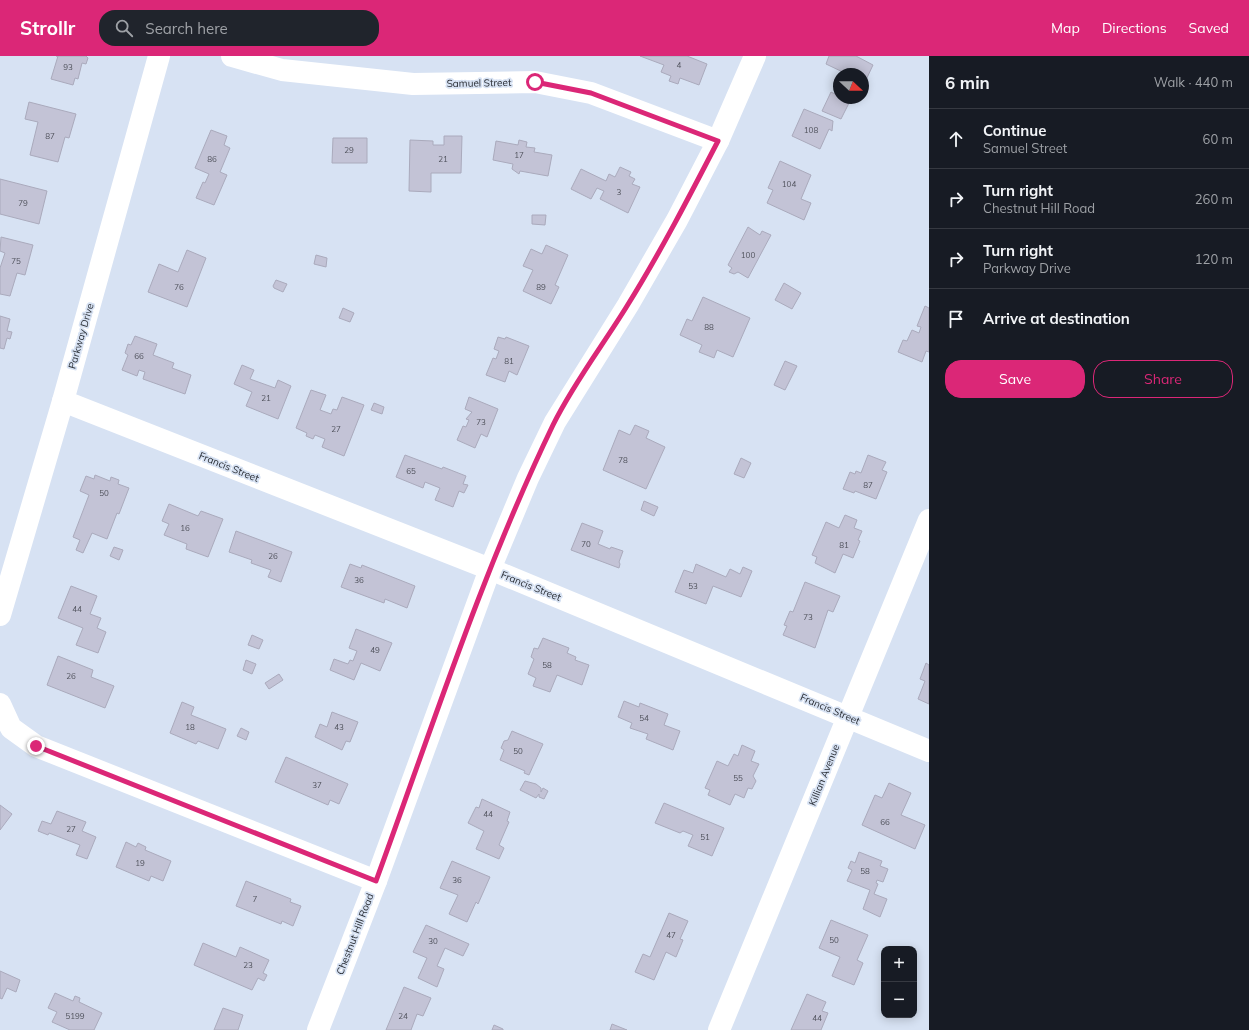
<!DOCTYPE html>
<html lang="en">
<head>
<meta charset="utf-8">
<style>
  body { margin:0; font-family:Mulish,sans-serif; background:#20242c; color:#f1f3f6 }
  .controls { position:absolute; right:12px; bottom:12px; display:grid; overflow:hidden; border-radius:8px; box-shadow:0 2px 10px #0003 }
  .controls button { width:36px; height:36px; display:grid; place-items:center; padding:0; border:0; border-bottom:1px solid #363941; background:#171b24; color:#f1f3f6; font:20px sans-serif }
  .compass { position:absolute; left:833px; top:12px; width:36px; height:36px; border-radius:50%; background:#171b24; box-shadow:0 2px 10px #0003; rotate:112deg }
  .stop { position:absolute; width:12px; height:12px; margin:-9px; border:3px solid #db2777; border-radius:50%; background:#fff }
  .stop.end { background:#db2777; border-color:#fff; box-shadow:0 1px 4px #0008 }
  .list { margin:0; padding:0; list-style:none }
  h2 { display:flex; justify-content:space-between; align-items:center; height:52px; margin:0; padding:0 16px; font-size:17px }
  h2 small { font-size:13px; font-weight:400; color:#9ea1a6 }
  .list li { display:grid; grid-template-columns:26px 1fr auto; gap:12px; align-items:center; box-sizing:border-box; height:60px; padding:0 16px; border-top:1px solid #363941 }
  .list b { display:block; font-size:15px; white-space:nowrap }
  .list p { margin:0; font-size:13px; white-space:nowrap; color:#9ea1a6 }
  .list em { font-size:13px; font-style:normal; color:#9ea1a6 }
  .actions { display:flex; gap:8px; padding:12px 16px }
  .actions a { flex:1; padding:9px 0; border:1px solid #db2777; border-radius:16px; text-align:center; font-size:14px; color:#db2777 }
  .actions .main { background:#db2777; color:#fff }
  .icon { flex:none; width:22px; height:22px; fill:none; stroke:currentColor; stroke-width:2; stroke-linecap:round; stroke-linejoin:round }
  .map { position:relative; flex:none; width:929px; height:974px; overflow:hidden }
  header { display:flex; align-items:center; gap:24px; box-sizing:border-box; height:56px; padding:0 20px; background:#db2777; color:#fff }
  header strong { font-size:19px }
  nav { display:flex; gap:22px; margin-inline-start:auto; font-size:14px }
  .search { width:280px; height:36px; background:#20242c; display:flex; align-items:center; gap:10px; box-sizing:border-box; padding:0 14px; border-radius:16px; color:#9ea1a6; font-size:15px }
  main { display:flex }
  aside { flex:1; background:#171b24 }
  .map>svg:first-child { display:block }
</style>
</head>
<body>
<header>
<strong>Strollr</strong>
<div class="search"><svg class="icon" aria-label="search" viewBox="0 0 24 24"><circle cx="10" cy="10" r="6"/><path d="M15 15l6 6"/></svg>Search here</div>
<nav><a>Map</a><a>Directions</a><a>Saved</a></nav>
</header>
<main>
<div class="map">
<svg width="929" height="974" viewBox="0 0 929 974">
  <rect width="100%" height="100%" fill="#d7e2f3"/>
  <!-- building -->
  <g fill="#c3c3d6" stroke="#aaaabc">
    <polygon points="56,0 86,0 88,2 86,8 82,7 78,23 75,22 73,29 51,23 58,0"/>
    <polygon points="640,0 687,0 707,8 699,29 680,22 678,28 669,25 671,20 661,16 664,9"/>
    <polygon points="829,0 856,0 873,9 865,26 863,25 863,18 847,18 826,8"/>
    <polygon points="831,36 839,40 839,42 850,45 841,63 822,55"/>
    <polygon points="29,46 76,58 69,82 65,81 58,106 30,99 38,66 25,63"/>
    <polygon points="804,53 833,65 832,75 829,73 820,93 792,80"/>
    <polygon points="211,74 227,80 224,89 230,92 220,116 227,119 214,149 196,142 203,126 205,127 209,118 195,112"/>
    <polygon points="444,80 462,80 461,117 431,117 431,136 409,135 410,84 433,85 433,89 444,89"/>
    <polygon points="333,82 367,82 367,107 332,107"/>
    <polygon points="519,84 527,86 526,91 535,92 534,96 552,99 548,120 520,115 519,118 512,113 513,108 493,104 496,85 518,89"/>
    <polygon points="780,105 811,119 801,143 811,147 804,164 767,147 773,134 768,132"/>
    <polygon points="620,111 631,116 629,120 635,123 632,128 640,131 628,157 600,143 604,135 597,132 591,143 571,133 581,113 606,125 609,118 615,121"/>
    <polygon points="0,123 47,135 39,168 0,158"/>
    <polygon points="532,159 546,159 545,169 532,168"/>
    <polygon points="748,171 760,179 762,175 771,179 748,222 738,216 734,218 729,216 732,212 728,209"/>
    <polygon points="1,181 33,189 25,219 17,217 10,240 0,238 0,212 5,197 0,195"/>
    <polygon points="546,189 568,199 555,229 559,231 551,248 523,235 533,214 523,210 531,193 542,198"/>
    <polygon points="187,194 206,202 187,251 148,236 159,208 178,216"/>
    <polygon points="316,199 327,202 326,211 314,208"/>
    <polygon points="276,224 287,228 283,236 274,232 273,230"/>
    <polygon points="784,227 801,237 792,253 775,244"/>
    <polygon points="703,241 750,262 733,301 717,294 714,302 699,296 702,289 680,279 687,263 692,265"/>
    <polygon points="925,250 929,252 929,296 926,295 922,306 898,296 903,284 907,285 912,274 919,277 921,271 917,270"/>
    <polygon points="343,252 354,257 350,266 339,262"/>
    <polygon points="0,260 10,263 7,275 12,276 10,283 7,282 4,293 0,292"/>
    <polygon points="135,280 157,288 153,299 174,307 172,312 191,319 185,338 143,323 145,316 139,314 137,320 122,314 128,299 125,297 128,288 131,289"/>
    <polygon points="498,281 505,283 506,281 529,290 517,319 509,315 505,326 486,319 493,302 496,303 499,295 494,293"/>
    <polygon points="785,305 797,310 785,334 774,329"/>
    <polygon points="242,309 254,314 250,323 275,332 278,324 291,330 278,363 246,350 252,336 234,328"/>
    <polygon points="311,334 326,339 320,354 331,358 333,353 337,354 342,341 364,349 344,400 322,391 325,383 315,379 313,383 306,380 307,377 296,372"/>
    <polygon points="469,341 498,353 487,381 481,378 475,392 457,384 463,370 466,371 469,364 466,363 472,356 465,353"/>
    <polygon points="374,347 384,351 382,358 371,354"/>
    <polygon points="635,369 649,375 646,382 665,391 646,433 603,414 619,374 630,379"/>
    <polygon points="405,399 442,413 443,411 466,420 463,428 468,429 464,437 459,435 453,451 435,444 440,432 425,426 423,432 396,421"/>
    <polygon points="868,399 886,406 882,414 887,416 876,443 855,435 854,437 843,433 850,416 855,418 856,415 861,417"/>
    <polygon points="741,402 751,407 744,422 734,418"/>
    <polygon points="95,419 110,425 111,421 119,424 118,428 129,432 119,458 117,457 107,483 92,477 83,497 76,494 80,484 73,481 89,439 80,435 86,420 94,423"/>
    <polygon points="644,445 658,451 654,460 641,454"/>
    <polygon points="169,448 198,460 201,455 223,463 208,501 186,493 187,488 164,479 169,468 162,465"/>
    <polygon points="845,459 857,464 854,472 862,475 858,484 860,485 853,502 843,498 835,517 815,507 817,501 812,499 826,466 839,472"/>
    <polygon points="582,467 603,475 598,488 610,493 611,491 623,495 619,506 620,508 619,512 571,494"/>
    <polygon points="236,475 292,496 281,526 268,521 271,514 251,507 252,504 229,496"/>
    <polygon points="114,491 123,494 119,504 110,500"/>
    <polygon points="350,508 361,512 362,509 415,530 407,552 385,543 384,547 341,531"/>
    <polygon points="696,508 726,521 730,513 740,518 743,511 752,515 741,541 713,530 706,548 675,536 684,514 693,517"/>
    <polygon points="805,526 840,540 833,556 828,554 815,592 783,579 787,570 784,569 790,555 793,556"/>
    <polygon points="71,530 97,540 90,558 101,562 97,572 106,576 98,597 76,589 83,572 58,562"/>
    <polygon points="356,573 392,587 380,615 361,607 354,624 330,614 334,603 348,608 350,604 353,605 357,595 349,592"/>
    <polygon points="252,579 263,584 259,593 248,589"/>
    <polygon points="543,582 569,592 567,597 576,601 575,604 589,609 582,629 557,619 550,636 533,630 536,622 528,618 534,603 531,601 534,592 538,593"/>
    <polygon points="58,600 93,614 91,621 114,630 105,652 47,629"/>
    <polygon points="246,604 256,608 252,618 243,614"/>
    <polygon points="926,607 929,609 929,648 918,643 925,625 920,623"/>
    <polygon points="279,618 283,624 269,633 265,627"/>
    <polygon points="624,645 639,651 640,647 668,658 664,669 680,675 673,694 646,683 648,678 630,672 632,667 618,661"/>
    <polygon points="182,646 194,651 191,659 226,673 218,693 198,685 196,688 170,677"/>
    <polygon points="332,656 358,666 350,686 346,685 342,694 315,681 320,668 327,671"/>
    <polygon points="241,672 249,676 246,684 237,680"/>
    <polygon points="512,675 543,688 529,719 524,717 525,715 500,704 504,694 501,692 504,685 508,684"/>
    <polygon points="742,689 755,695 751,705 759,708 753,720 756,725 752,733 748,732 744,742 735,738 730,749 708,739 710,734 705,732 717,705 728,710 734,698 738,700"/>
    <polygon points="286,701 348,728 339,748 330,744 328,749 275,726"/>
    <polygon points="525,725 536,728 541,732 541,736 543,732 548,735 544,743 539,741 539,738 536,742 520,734"/>
    <polygon points="889,727 911,737 901,759 925,769 915,793 862,769 875,739 882,742"/>
    <polygon points="482,743 510,756 507,765 509,766 499,789 504,792 499,803 476,793 484,775 468,767 476,751 479,752"/>
    <polygon points="664,747 724,772 712,800 688,790 693,779 683,775 680,777 655,767"/>
    <polygon points="0,749 12,758 0,774"/>
    <polygon points="57,755 86,766 82,775 96,781 87,803 76,799 80,789 49,777 48,779 38,775 42,765 51,768"/>
    <polygon points="126,786 136,791 138,787 146,791 145,794 171,805 163,825 151,820 149,825 116,811"/>
    <polygon points="859,796 882,805 880,810 888,813 883,826 877,824 876,827 878,828 874,838 887,843 880,861 863,853 870,834 847,825 852,814 848,812 851,805 855,807"/>
    <polygon points="452,805 490,821 478,848 476,846 467,866 449,858 458,839 440,832"/>
    <polygon points="246,825 291,843 290,846 301,850 293,870 282,865 281,868 236,850"/>
    <polygon points="669,857 688,865 680,883 683,884 676,901 666,896 654,924 635,916 643,898 650,901"/>
    <polygon points="831,864 868,879 857,904 863,907 854,929 832,920 840,901 819,892"/>
    <polygon points="426,869 469,888 463,900 445,892 437,910 444,913 437,931 418,922 427,902 413,896"/>
    <polygon points="203,887 236,901 240,891 269,904 263,917 267,919 264,925 258,922 252,934 194,909"/>
    <polygon points="0,915 20,924 16,936 7,932 2,943 0,942"/>
    <polygon points="404,931 431,942 423,960 417,958 411,974 386,974"/>
    <polygon points="55,937 73,945 75,940 80,942 79,946 102,957 94,974 70,974 52,966 57,956 48,952"/>
    <polygon points="807,938 826,946 822,955 828,957 821,974 791,974"/>
    <polygon points="223,952 243,959 238,974 214,974"/>
    <polygon points="612,968 627,974 610,974"/>
    <polygon points="494,969 503,973 503,974 492,974"/>
  </g>
  <g fill="none" stroke-linecap="round" stroke-linejoin="round">
    <!-- minor -->
    <g stroke="#fff" stroke-width="22">
      <polyline points="232,0 282,14 413,28 535,26 591,37 718,85"/>
      <polyline points="63,345 490,513 929,695"/>
      <polyline points="0,559 63,345 159,0"/>
      <polyline points="0,648 11,672 36,690 376,825"/>
      <polyline points="719,974 929,464"/>
    </g>
    <!-- tertiary -->
    <polyline stroke="#fff" stroke-width="22" points="318,974 376,825 490,513 528,422 555,366 628,249 677,164 718,85 755,0"/>
  </g>
  <g fill="none" stroke-linecap="round" stroke-linejoin="round">
    <!-- route -->
    <path stroke="#db2777" stroke-width="5" d="M36,690L376,825C432,672 482,516 553,369C573,328 603,289 627,250C660,197 689,141 718,85L591,37L535,26"/>
  </g>
  <g text-anchor="middle" dominant-baseline="central" stroke-width="3.5" stroke-linejoin="round" paint-order="stroke">
    <!-- number labels -->
    <g font-size="8" fill="#50525c">
      <text x="679" y="9">4</text>
      <text x="68" y="11">93</text>
      <text x="811" y="74">108</text>
      <text x="50" y="80">87</text>
      <text x="349" y="94">29</text>
      <text x="519" y="99">17</text>
      <text x="212" y="103">86</text>
      <text x="443" y="103">21</text>
      <text x="789" y="128">104</text>
      <text x="619" y="136">3</text>
      <text x="23" y="147">79</text>
      <text x="748" y="199">100</text>
      <text x="16" y="205">75</text>
      <text x="179" y="231">76</text>
      <text x="541" y="231">89</text>
      <text x="709" y="271">88</text>
      <text x="139" y="300">66</text>
      <text x="509" y="305">81</text>
      <text x="266" y="342">21</text>
      <text x="481" y="366">73</text>
      <text x="336" y="373">27</text>
      <text x="623" y="404">78</text>
      <text x="411" y="415">65</text>
      <text x="868" y="429">87</text>
      <text x="104" y="437">50</text>
      <text x="185" y="472">16</text>
      <text x="586" y="488">70</text>
      <text x="844" y="489">81</text>
      <text x="273" y="500">26</text>
      <text x="359" y="524">36</text>
      <text x="693" y="530">53</text>
      <text x="77" y="553">44</text>
      <text x="808" y="561">73</text>
      <text x="375" y="594">49</text>
      <text x="547" y="609">58</text>
      <text x="71" y="620">26</text>
      <text x="644" y="662">54</text>
      <text x="190" y="671">18</text>
      <text x="339" y="671">43</text>
      <text x="518" y="695">50</text>
      <text x="738" y="722">55</text>
      <text x="317" y="729">37</text>
      <text x="488" y="758">44</text>
      <text x="885" y="766">66</text>
      <text x="71" y="773">27</text>
      <text x="705" y="781">51</text>
      <text x="140" y="807">19</text>
      <text x="865" y="815">58</text>
      <text x="457" y="824">36</text>
      <text x="255" y="843">7</text>
      <text x="671" y="879">47</text>
      <text x="834" y="884">50</text>
      <text x="433" y="885">30</text>
      <text x="248" y="909">23</text>
      <text x="75" y="960">5199</text>
      <text x="403" y="960">24</text>
      <text x="817" y="962">44</text>
    </g>
    <!-- street labels -->
    <g font-size="10" fill="#292d34" stroke="#d7e2f3">
      <text transform="translate(479 27) rotate(-1)">Samuel Street</text>
      <text transform="translate(81 280) rotate(-74)">Parkway Drive</text>
      <text transform="translate(229 411) rotate(22)">Francis Street</text>
      <text transform="translate(531 530) rotate(22)">Francis Street</text>
      <text transform="translate(830 653) rotate(23)">Francis Street</text>
      <text transform="translate(824 719) rotate(-68)">Killian Avenue</text>
      <text transform="translate(355 878) rotate(-69)">Chestnut Hill Road</text>
    </g>
  </g>
</svg>
<div class="controls">
<button>+</button>
<button>−</button>
</div>
<svg class="compass" viewBox="-18 -18 36 36"><path d="M0-13l5 13h-10z" fill="#e53935"/><path d="M0 13l5-13h-10z" fill="#9ea1a6"/></svg>
<div class="stop" style="left:535px;top:26px"></div>
<div class="stop end" style="left:36px;top:690px"></div>
</div>
<aside>
<h2>6 min<small>Walk · 440 m</small></h2>
<ul class="list">
<li><svg class="icon" aria-label="ahead" viewBox="0 0 24 24"><path d="M12 20V5M6 11l6-6 6 6"/></svg><div><b>Continue</b><p>Samuel Street</p></div><em>60 m</em></li>
<li><svg class="icon" aria-label="right" viewBox="0 0 24 24"><path d="M7 20v-9h11M14 6l5 5-5 5"/></svg><div><b>Turn right</b><p>Chestnut Hill Road</p></div><em>260 m</em></li>
<li><svg class="icon" aria-label="right" viewBox="0 0 24 24"><path d="M7 20v-9h11M14 6l5 5-5 5"/></svg><div><b>Turn right</b><p>Parkway Drive</p></div><em>120 m</em></li>
<li><svg class="icon" aria-label="arrive" viewBox="0 0 24 24"><path d="M6 21V4h12l-3 4 3 4H6"/></svg><div><b>Arrive at destination</b></div></li>
</ul>
<div class="actions"><a class="main">Save</a><a>Share</a></div>
</aside>
</main>
</body>
</html>
